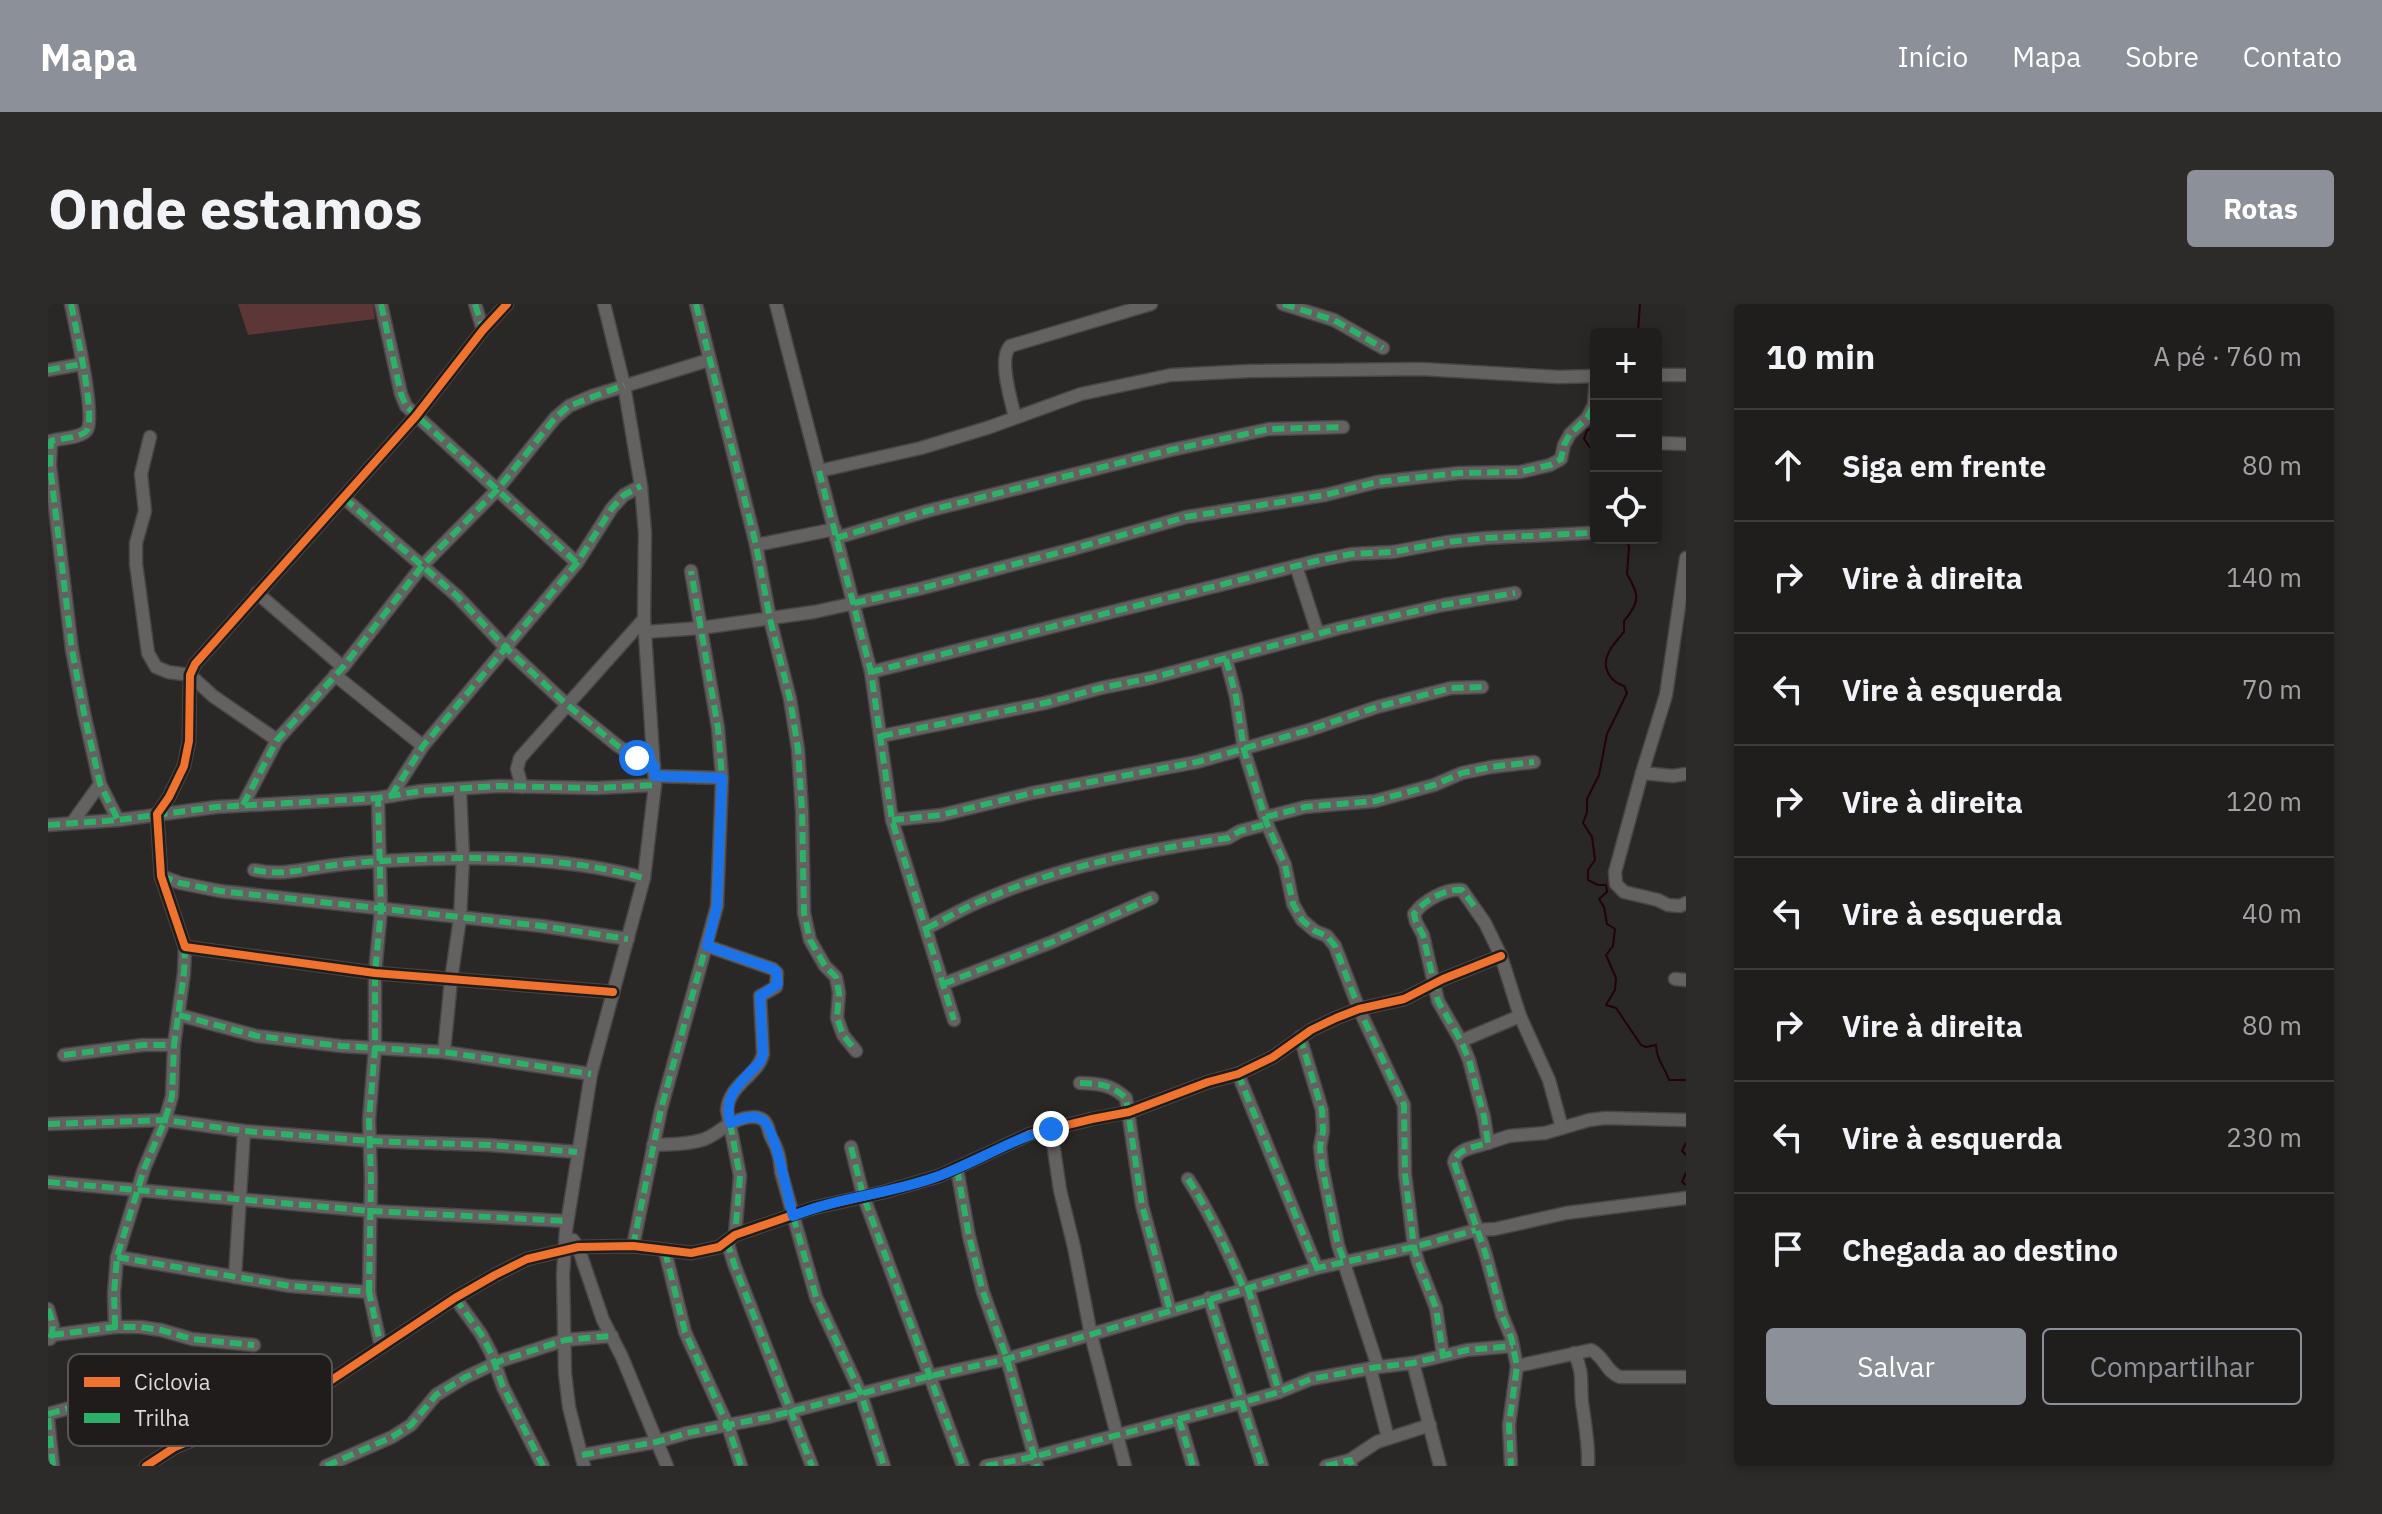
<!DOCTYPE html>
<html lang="pt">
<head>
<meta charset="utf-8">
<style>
  body { margin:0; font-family:"IBM Plex Sans",sans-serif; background:#2d2a2a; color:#f1f3f6 }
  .controls { position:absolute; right:24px; top:24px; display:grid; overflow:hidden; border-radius:8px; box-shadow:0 4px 12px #0003 }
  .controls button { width:72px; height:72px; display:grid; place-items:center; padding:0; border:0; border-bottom:2px solid #3d3b3b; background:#201d1d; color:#f1f3f6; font:40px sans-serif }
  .stop { position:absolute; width:24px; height:24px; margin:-18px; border:6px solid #1a73e8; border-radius:50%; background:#fff }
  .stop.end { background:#1a73e8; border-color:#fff; box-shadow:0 2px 8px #0008 }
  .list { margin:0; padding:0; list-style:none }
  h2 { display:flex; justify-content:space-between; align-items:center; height:104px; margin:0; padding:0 32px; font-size:34px }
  h2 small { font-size:26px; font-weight:400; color:#a2a2a4 }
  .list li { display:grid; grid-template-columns:52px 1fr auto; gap:24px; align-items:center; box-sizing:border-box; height:112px; padding:0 32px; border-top:2px solid #3d3b3b }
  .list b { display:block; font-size:30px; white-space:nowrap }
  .list em { font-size:26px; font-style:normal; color:#a2a2a4 }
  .actions { display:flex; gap:16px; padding:24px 32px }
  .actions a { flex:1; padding:18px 0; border:2px solid #8c9099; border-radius:8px; text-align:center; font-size:28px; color:#8c9099 }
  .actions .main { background:#8c9099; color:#fff }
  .icon { flex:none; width:44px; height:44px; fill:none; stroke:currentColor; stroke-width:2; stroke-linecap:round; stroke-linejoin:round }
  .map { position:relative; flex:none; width:1638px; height:1162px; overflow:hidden; border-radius:8px }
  header { display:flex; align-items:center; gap:48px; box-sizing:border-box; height:112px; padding:0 40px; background:#8c9099; color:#fff }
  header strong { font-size:38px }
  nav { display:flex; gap:44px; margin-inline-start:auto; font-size:28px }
  .intro { display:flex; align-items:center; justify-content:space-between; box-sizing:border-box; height:192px; padding:0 48px }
  h1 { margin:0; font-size:56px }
  .button { padding:20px 36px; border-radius:8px; background:#8c9099; color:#fff; font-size:28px; font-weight:700 }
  main { display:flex; gap:48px; padding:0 48px }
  aside { flex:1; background:#201d1d; border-radius:8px; box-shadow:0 4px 12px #0003 }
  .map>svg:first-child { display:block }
</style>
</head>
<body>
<header>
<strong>Mapa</strong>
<nav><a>Início</a><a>Mapa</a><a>Sobre</a><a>Contato</a></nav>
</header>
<div class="intro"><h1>Onde estamos</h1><a class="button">Rotas</a></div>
<main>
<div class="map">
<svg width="1638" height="1162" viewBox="0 0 1638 1162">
  <rect width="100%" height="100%" fill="#2a2727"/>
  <!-- green -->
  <polygon fill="#5d3737" points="190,0 325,0 327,15 200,31"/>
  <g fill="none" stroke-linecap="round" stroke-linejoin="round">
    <!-- stream -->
    <g stroke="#220407" stroke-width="2">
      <polyline points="1581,30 1590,27 1592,0"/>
      <polyline points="1548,124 1539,126 1536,135 1548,152"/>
      <path d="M1578,234L1581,243L1579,270C1591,291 1593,297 1576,317V328C1571,334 1563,342 1560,350C1553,364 1563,378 1576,382L1579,389L1559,430L1551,471L1539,495V508L1535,519L1544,533L1547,556L1540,566V576L1550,581H1558L1559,588L1551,595L1556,603L1559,620L1567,625L1565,642L1558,651L1568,674L1567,686L1558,701L1568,704L1593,741L1598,743L1608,741C1609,758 1616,761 1621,776H1638"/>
      <polyline points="1638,839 1634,847 1638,851"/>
      <polyline points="1638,869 1634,878 1638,881"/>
    </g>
    <!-- minor casing -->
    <g stroke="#474545" stroke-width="15">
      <g id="minor">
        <path d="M23,0C27,20 48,113 39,126C34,134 13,134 3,137L2,162L24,346L36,409L52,480L70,516"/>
        <polyline points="333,0 353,90 358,102 529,259"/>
        <polyline points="427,0 435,26"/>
        <polyline points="459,0 435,26 368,112 147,360 142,371 141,437 136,462 121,493 109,510 113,572 137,643 327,669 565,688"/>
        <polyline points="648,0 708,241 722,315 742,395 750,445 754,507 756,609 762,636 777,662 788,673 791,689 789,714 795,731 808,747"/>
        <polyline points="728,0 823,368 844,516 906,716"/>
        <polyline points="1235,0 1286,16 1335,44"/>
        <polyline points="0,66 34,60"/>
        <polyline points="1608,71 1638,71"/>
        <path d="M967,113C963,96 950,55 962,42L1103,0"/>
        <polyline points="102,133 93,170 97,207 88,239 88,260 100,349 108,363 120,368 142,371 165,392 229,436"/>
        <polyline points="1608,139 1638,140"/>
        <polyline points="771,167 873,144 942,123 1033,90 1123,71 1202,67 1373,65 1511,73 1548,72"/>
        <polyline points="296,194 409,292 458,344 518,400 570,442 589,454 606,461"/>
        <polyline points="788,234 879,207 1123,146 1221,125 1295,123"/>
        <polyline points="708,241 787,225"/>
        <polyline points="1638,254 1618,391 1594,469 1567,568 1568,580 1576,588 1610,596 1620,601 1632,602 1638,599"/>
        <polyline points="1248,262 1270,330"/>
        <polyline points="209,289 295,363"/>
        <polyline points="597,328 653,324 766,308 871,285 1025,245 1138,213 1277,191 1329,178 1411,169 1472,168 1502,161 1513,155 1516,141 1522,130 1539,114 1546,101 1548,75"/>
        <polyline points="1178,355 1188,393 1196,446 1219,520 1237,561 1245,600 1254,616 1267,627 1279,632 1287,642 1311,705 1356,801 1357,870 1366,943 1370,958 1388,1004 1395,1051"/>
        <polyline points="823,368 1268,257 1304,250 1345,248 1399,238 1438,234 1540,229"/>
        <polyline points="287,371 375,442"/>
        <polyline points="833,432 997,399 1053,384 1103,374 1292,324 1395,301 1467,289"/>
        <polyline points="1594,469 1625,472 1638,470"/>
        <polyline points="607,472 674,474"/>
        <polyline points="474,483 469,465 472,454 596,315"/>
        <polyline points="343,492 375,442 529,259 564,204 576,191 593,182"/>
        <polyline points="195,501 229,436 295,363 375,261 449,186 507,114 521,102 544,92 661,56"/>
        <polyline points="1218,513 1257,503 1327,497 1386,481 1414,469 1443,463 1486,458"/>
        <polyline points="844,516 893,511 984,489 1149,458 1261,426 1329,403 1403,384 1434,383"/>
        <polyline points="24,519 52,480"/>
        <polyline points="0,521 70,516 168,503 330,494 373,487 451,482 549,484 607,481"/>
        <path d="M206,566C232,571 247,567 273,563C293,560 314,558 334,557C421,552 510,551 596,574"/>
        <polyline points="113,572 132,579 172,587 494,622 580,635"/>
        <path d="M879,624C899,614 919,602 940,594C1017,561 1099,546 1180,534L1192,527L1219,520"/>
        <path d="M659,642L725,665L729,669L728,683L712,692L715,750C710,772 681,780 679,806L692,872L687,931"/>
        <polyline points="1627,675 1638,676"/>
        <polyline points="895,680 1004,638 1104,594"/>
        <polyline points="131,711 209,732 293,742 396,748 543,770"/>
        <polyline points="1252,733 1274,806 1275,827 1272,843 1274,862 1290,941 1330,1063"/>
        <polyline points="1413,737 1472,712"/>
        <polyline points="396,748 403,676 412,614 415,554 412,486"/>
        <polyline points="16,751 95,741 126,741 136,669 137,643"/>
        <polyline points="1190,770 1269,964"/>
        <path d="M1032,779C1052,780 1062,780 1078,794L1094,901L1122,1006"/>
        <polyline points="0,820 117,816 196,827 322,837 441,841 529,848"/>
        <polyline points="1003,825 1012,886 1026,943 1043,1031 1077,1162"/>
        <polyline points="1440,839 1461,832 1497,829 1541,816 1558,814 1638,816"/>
        <path d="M605,841C621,840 638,841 654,836C667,832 674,823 686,818C696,813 714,809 719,821C721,825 721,829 723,833C730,845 732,854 733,868L768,993L813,1090L836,1162"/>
        <polyline points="803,843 815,891 915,1162"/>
        <polyline points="909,865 921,932 935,988 959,1055 989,1162"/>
        <path d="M1140,875C1162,909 1180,947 1196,985"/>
        <polyline points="0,878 323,907 519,917"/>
        <polyline points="525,936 530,943 555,1016 574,1053 619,1162"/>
        <polyline points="679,937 686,960 764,1162"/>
        <polyline points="585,942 613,805 669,602 674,474 670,424 643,267"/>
        <polyline points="617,947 637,1028 680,1122 693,1162"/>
        <polyline points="69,953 242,982 321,988 333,1043"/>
        <polyline points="187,973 196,827"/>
        <polyline points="1200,984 1231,1088"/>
        <polyline points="321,988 323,875 321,816 327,744 327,669 333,606 330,494"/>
        <polyline points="407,994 433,1030 443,1049 455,1083 495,1162"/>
        <polyline points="1161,994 1214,1162"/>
        <polyline points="0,1005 5,1022 2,1035"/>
        <polyline points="67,1023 66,989 69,953 96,865 117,816 124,792 126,741"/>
        <polyline points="4,1031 67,1023 92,1023 113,1026 144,1035 206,1041"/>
        <path d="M1526,1049C1536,1068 1532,1079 1534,1099C1537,1120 1541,1140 1540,1162"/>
        <polyline points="1365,1059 1392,1162"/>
        <path d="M1469,1062L1543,1046C1556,1052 1558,1068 1572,1073H1638"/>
        <polyline points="1322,1064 1340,1134"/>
        <polyline points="0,1110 126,1075"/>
        <polyline points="0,1114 5,1162"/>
        <polyline points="1131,1115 1145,1162"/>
        <polyline points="534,1151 608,1138 639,1129 721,1113 882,1072 959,1055 1269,964 1366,943 1428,926 1447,925 1518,909 1638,894"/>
        <polyline points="1302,1156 1329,1138 1382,1121"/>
        <polyline points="98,1162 127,1143 273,1083 407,994 447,971 479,955 530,943 585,942 643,949 671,943 687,931 765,904 836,888 891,872 982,830 1044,815 1081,808 1160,778 1190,770 1225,753 1263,726 1288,714 1311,705 1356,695 1395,675 1453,652"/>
        <polyline points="278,1162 344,1133 363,1121 388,1091 416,1074 452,1057 517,1036 564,1032"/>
        <polyline points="536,1162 521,1103 517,1069 515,970 518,926 543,770 596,574 607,481 596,315 597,229 593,182 576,81 556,0"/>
        <polyline points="938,1162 985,1153 1193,1099 1231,1088 1263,1075 1330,1063 1365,1059 1419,1046 1465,1042"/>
        <polyline points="1278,1162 1302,1156 1303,1161"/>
        <path d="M1463,1162L1461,1121L1469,1062L1463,1033L1454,1011L1437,948L1406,858C1409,844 1428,843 1440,839L1436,813L1421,756L1413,737L1390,697L1375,631L1368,618L1366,610C1375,597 1398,584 1414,586L1437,619L1453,652L1472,712L1501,776L1514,824"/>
      </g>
    </g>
    <!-- minor -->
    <use href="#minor" stroke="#646161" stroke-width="12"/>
    <!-- quiet -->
    <g stroke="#2db169" stroke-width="6" stroke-dasharray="12 6" stroke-linecap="butt">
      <path d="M23,0C27,20 48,113 39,126C34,134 13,134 3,137L2,162L24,346L36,409L52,480L70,516"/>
      <polyline points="333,0 353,90 358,102 529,259"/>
      <polyline points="427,0 435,26"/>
      <polyline points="648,0 708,241 722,315 742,395 750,445 754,507 756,609 762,636 777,662 788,673 791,689 789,714 795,731 808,747"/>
      <polyline points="1235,0 1286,16 1335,44"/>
      <polyline points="0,66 34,60"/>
      <polyline points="771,167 823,368 844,516 906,716"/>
      <polyline points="296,194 409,292 458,344 518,400 570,442 589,454 606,461"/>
      <polyline points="788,234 879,207 1123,146 1221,125 1295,123"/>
      <polyline points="806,299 871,285 1025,245 1138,213 1277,191 1329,178 1411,169 1472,168 1502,161 1513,155 1516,141 1522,130 1539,114 1546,101 1548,75"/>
      <polyline points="1178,355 1188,393 1196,446 1219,520 1237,561 1245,600 1254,616 1267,627 1279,632 1287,642 1311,705 1356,801 1357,870 1366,943 1370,958 1388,1004 1395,1051"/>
      <polyline points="823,368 1268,257 1304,250 1345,248 1399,238 1438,234 1540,229"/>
      <polyline points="833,432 997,399 1053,384 1103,374 1292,324 1395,301 1467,289"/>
      <polyline points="343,492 375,442 529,259 564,204 576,191 593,182"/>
      <polyline points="195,501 229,436 295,363 375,261 449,186 507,114 521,102 576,81"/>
      <polyline points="1218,513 1257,503 1327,497 1386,481 1414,469 1443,463 1486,458"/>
      <polyline points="844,516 893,511 984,489 1149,458 1261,426 1329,403 1403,384 1434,383"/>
      <polyline points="0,521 70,516 168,503 330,494 373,487 451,482 549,484 607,481"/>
      <path d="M206,566C232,571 247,567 273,563C293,560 314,558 334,557C421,552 510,551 596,574"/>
      <polyline points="113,572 132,579 172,587 494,622 580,635"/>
      <path d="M1426,602L1414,586C1398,584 1375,597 1366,610L1368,618L1375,631L1390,697L1413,737L1421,756L1436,813L1440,839C1428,843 1409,844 1406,858L1437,948L1454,1011L1463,1033L1469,1062L1461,1121L1463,1162"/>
      <path d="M879,624C899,614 919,602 940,594C1017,561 1099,546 1180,534L1192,527L1219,520"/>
      <polyline points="895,680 1004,638 1104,594"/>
      <polyline points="131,711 209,732 293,742 396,748 543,770"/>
      <polyline points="1252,733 1274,806 1275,827 1272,843 1274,862 1290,941 1297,959"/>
      <polyline points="16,751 95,741 126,741 136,669 137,643"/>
      <polyline points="1190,770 1269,964"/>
      <path d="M1032,779C1052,780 1062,780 1078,794L1094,901L1122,1006"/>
      <polyline points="682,819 692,872 687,931"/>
      <polyline points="0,820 117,816 196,827 322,837 441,841 529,848"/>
      <polyline points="803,843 815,891 915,1162"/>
      <polyline points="909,865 921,932 935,988 959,1055 989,1162"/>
      <path d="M1140,875C1162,909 1180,947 1196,985"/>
      <polyline points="0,878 323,907 519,917"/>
      <polyline points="745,912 768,993 813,1090 836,1162"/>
      <polyline points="679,937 686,960 764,1162"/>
      <polyline points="585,942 613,805 669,602 674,474 670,424 643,267"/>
      <polyline points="617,947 637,1028 680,1122 693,1162"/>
      <polyline points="69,953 242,982 321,988 333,1043"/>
      <polyline points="1200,984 1231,1088"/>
      <polyline points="321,988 323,875 321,816 327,744 327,669 333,606 330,494"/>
      <polyline points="407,994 433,1030 443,1049 455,1083 495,1162"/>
      <polyline points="1161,994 1214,1162"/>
      <path d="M0,1005C5,1017 7,1027 0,1038"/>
      <polyline points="67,1023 66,989 69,953 96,865 117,816 124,792 126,741"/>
      <polyline points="4,1031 67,1023 92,1023 113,1026 144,1035 206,1041"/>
      <polyline points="0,1110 126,1075"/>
      <polyline points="0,1114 5,1162"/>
      <polyline points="1131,1115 1145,1162"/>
      <polyline points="534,1151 608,1138 639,1129 721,1113 882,1072 959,1055 1269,964 1366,943 1428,926"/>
      <polyline points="278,1162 344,1133 363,1121 388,1091 416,1074 452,1057 517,1036 564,1032"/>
      <polyline points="938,1162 985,1153 1193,1099 1231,1088 1263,1075 1330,1063 1365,1059 1419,1046 1465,1042"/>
      <polyline points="1278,1162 1302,1156 1304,1162"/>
    </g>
    <!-- cycleway casing -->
    <g stroke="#211c1c" stroke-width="13">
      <g id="cycleway">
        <polyline points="459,0 435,26 368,112 147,360 142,371 141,437 136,462 121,493 109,510 113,572 137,643 327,669 565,688"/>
        <polyline points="98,1162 127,1143 273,1083 407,994 447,971 479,955 530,943 585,942 643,949 671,943 687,931 765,904 836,888 891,872 982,830 1044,815 1081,808 1160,778 1190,770 1225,753 1263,726 1288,714 1311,705 1356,695 1395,675 1453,652"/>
      </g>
    </g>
    <!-- cycleway -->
    <use href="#cycleway" stroke="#ef722f" stroke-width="8"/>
  </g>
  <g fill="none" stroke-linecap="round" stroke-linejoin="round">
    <!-- route -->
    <path stroke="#1a73e8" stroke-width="10" d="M589,454L606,461L607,472L674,474L669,602L659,642L725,665L728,667L730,680L712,692L715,750C713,759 710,760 704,766C686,785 677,793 682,819C691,816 704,810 713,815C727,820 740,895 745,912C791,893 841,890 888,873C928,859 962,835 1003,825"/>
  </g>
  <!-- legend -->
  <rect x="20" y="1050" width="264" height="92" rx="12" fill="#211c1c" stroke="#595555" stroke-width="2"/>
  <rect x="36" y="1073" width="36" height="10" fill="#ef722f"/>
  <rect x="36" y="1109" width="36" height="10" fill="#2db169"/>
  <g font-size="22" fill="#ddd9d9">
    <text x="86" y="1086">Ciclovia</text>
    <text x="86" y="1122">Trilha</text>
  </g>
</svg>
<div class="controls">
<button>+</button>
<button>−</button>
<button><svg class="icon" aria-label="locate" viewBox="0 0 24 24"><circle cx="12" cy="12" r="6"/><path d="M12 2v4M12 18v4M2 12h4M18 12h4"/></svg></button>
</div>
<div class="stop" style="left:589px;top:454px"></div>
<div class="stop end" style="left:1003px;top:825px"></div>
</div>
<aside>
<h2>10 min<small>A pé · 760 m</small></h2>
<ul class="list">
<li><svg class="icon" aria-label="ahead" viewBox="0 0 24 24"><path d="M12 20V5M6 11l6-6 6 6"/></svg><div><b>Siga em frente</b></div><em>80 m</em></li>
<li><svg class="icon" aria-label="right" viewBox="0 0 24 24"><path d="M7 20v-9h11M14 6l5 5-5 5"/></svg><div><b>Vire à direita</b></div><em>140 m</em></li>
<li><svg class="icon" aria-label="left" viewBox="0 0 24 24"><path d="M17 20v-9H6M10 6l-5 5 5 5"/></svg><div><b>Vire à esquerda</b></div><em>70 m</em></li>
<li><svg class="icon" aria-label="right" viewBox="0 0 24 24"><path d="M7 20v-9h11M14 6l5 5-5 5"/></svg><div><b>Vire à direita</b></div><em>120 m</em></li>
<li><svg class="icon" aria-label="left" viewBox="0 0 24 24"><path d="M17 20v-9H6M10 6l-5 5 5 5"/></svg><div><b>Vire à esquerda</b></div><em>40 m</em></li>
<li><svg class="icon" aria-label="right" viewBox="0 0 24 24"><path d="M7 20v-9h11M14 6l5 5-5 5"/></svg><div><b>Vire à direita</b></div><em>80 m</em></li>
<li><svg class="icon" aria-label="left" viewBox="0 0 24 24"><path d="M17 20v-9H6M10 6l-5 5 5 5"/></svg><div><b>Vire à esquerda</b></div><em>230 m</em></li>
<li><svg class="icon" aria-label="arrive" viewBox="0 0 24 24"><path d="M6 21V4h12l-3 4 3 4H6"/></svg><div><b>Chegada ao destino</b></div></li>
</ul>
<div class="actions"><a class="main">Salvar</a><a>Compartilhar</a></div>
</aside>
</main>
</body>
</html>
